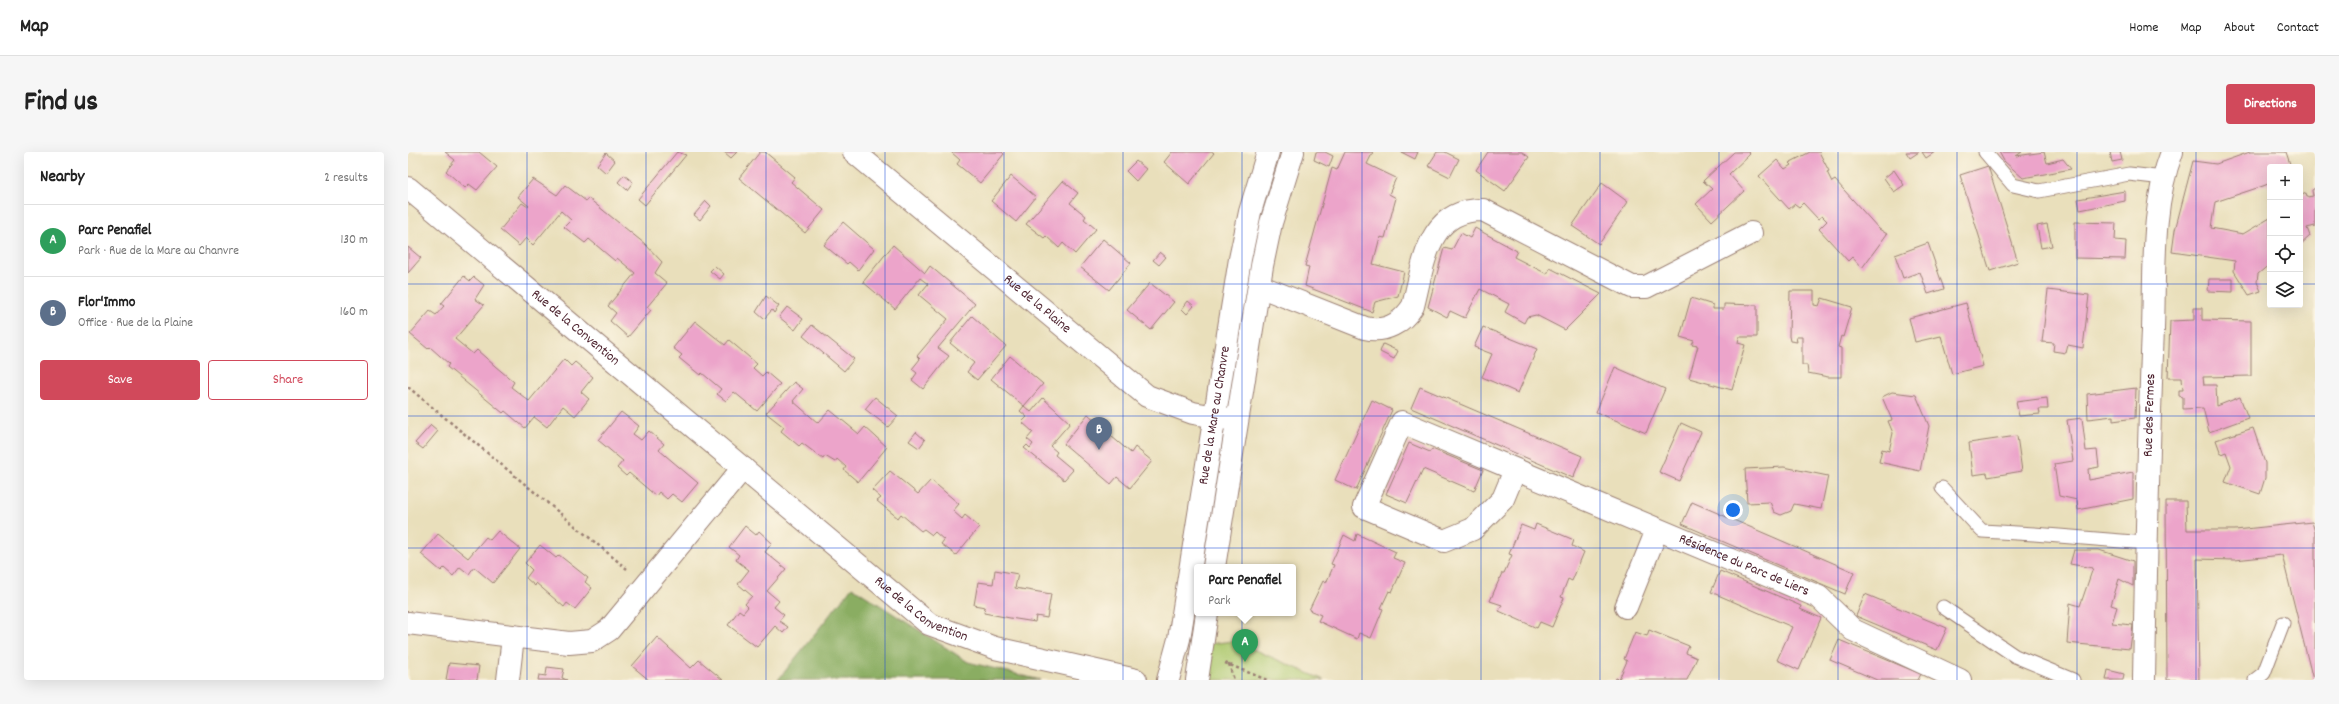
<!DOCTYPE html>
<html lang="en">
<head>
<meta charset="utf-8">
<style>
  body { margin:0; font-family:Dekko,sans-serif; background:#f6f6f6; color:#222 }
  .controls { position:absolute; right:12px; top:12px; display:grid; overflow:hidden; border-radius:4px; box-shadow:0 4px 16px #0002 }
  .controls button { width:36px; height:36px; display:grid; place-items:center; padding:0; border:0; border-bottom:1px solid #e0e0e0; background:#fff; color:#222; font:20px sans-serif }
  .you { position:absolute; left:1325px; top:358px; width:14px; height:14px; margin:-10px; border:3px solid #fff; border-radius:50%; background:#1a73e8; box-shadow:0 0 0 6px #1a73e833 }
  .badge { display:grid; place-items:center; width:26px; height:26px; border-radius:50%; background:#d1495b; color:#fff; font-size:13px; font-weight:700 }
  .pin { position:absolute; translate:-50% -33px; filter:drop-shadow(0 1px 2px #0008) }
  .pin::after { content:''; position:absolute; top:21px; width:14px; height:12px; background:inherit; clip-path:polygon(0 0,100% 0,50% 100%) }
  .popup { position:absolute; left:786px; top:412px; width:102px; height:52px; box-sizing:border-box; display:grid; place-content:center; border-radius:4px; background:#fff; filter:drop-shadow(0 1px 3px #0005); font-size:13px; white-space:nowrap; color:#767676 }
  .popup b { font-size:15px; color:#222 }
  .popup::after { content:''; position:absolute; left:50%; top:100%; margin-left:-8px; border:8px solid transparent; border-top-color:#fff }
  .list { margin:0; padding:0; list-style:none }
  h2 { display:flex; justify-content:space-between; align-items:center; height:52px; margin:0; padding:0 16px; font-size:17px }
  h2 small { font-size:13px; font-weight:400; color:#767676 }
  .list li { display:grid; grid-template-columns:26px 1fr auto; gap:12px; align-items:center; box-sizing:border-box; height:72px; padding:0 16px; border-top:1px solid #e0e0e0 }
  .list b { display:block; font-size:15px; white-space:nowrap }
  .list p { margin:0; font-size:13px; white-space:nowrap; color:#767676 }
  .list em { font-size:13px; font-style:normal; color:#767676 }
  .actions { display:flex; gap:8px; padding:12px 16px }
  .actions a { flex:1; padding:9px 0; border:1px solid #d1495b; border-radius:4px; text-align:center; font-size:14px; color:#d1495b }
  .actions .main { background:#d1495b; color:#fff }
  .icon { flex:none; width:22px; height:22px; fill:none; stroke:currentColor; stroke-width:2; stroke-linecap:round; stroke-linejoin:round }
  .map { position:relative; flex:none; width:1907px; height:528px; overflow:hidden; border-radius:4px }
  header { display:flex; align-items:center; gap:24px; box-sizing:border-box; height:56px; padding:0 20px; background:#fff; border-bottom:1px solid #e0e0e0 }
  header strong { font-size:19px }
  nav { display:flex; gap:22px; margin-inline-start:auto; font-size:14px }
  .intro { display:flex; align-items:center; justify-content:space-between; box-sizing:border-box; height:96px; padding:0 24px }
  h1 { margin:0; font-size:28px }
  .button { padding:10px 18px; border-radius:4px; background:#d1495b; color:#fff; font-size:14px; font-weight:700 }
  main { display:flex; gap:24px; padding:0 24px }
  aside { flex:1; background:#fff; border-radius:4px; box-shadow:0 4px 16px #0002 }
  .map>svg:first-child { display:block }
</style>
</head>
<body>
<header>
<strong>Map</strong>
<nav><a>Home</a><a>Map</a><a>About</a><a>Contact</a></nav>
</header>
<div class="intro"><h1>Find us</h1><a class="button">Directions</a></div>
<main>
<aside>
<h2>Nearby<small>2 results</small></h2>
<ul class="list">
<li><span class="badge" style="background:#2e9e5b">A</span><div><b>Parc Penafiel</b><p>Park · Rue de la Mare au Chanvre</p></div><em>130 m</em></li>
<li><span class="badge" style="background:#5c6f8a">B</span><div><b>Flor'Immo</b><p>Office · Rue de la Plaine</p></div><em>160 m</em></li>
</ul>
<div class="actions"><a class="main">Save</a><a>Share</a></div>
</aside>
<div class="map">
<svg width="1907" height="528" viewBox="0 0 1907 528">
  <rect width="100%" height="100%" fill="#fcf5e5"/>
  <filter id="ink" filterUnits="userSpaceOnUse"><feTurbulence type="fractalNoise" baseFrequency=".025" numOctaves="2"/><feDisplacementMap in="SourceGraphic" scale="8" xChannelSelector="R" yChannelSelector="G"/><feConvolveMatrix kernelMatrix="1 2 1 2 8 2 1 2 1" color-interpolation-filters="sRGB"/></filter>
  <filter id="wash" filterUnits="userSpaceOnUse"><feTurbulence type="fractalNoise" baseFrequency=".012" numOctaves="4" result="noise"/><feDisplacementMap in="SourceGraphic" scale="16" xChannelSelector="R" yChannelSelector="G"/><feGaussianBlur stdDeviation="0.9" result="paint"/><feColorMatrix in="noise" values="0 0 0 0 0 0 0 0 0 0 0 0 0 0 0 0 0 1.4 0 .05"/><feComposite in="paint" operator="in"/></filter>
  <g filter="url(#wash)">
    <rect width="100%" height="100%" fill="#e9dfbb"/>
    <!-- green -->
    <polygon fill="#adc970" stroke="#7c744e" points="826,489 916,528 797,528 800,492"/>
    <!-- forest -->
    <polygon fill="#8aad62" stroke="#6a6646" points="444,435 560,510 632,528 370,528"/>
    <g id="blocks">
      <!-- building -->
      <g fill="#eca4ca">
        <polygon points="37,0 71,0 89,15 69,38 61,32 57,36 38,19 47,8"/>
        <polygon points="269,0 278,3 237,53 230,47"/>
        <polygon points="316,0 329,0 323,6"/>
        <polygon points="352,0 357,0 387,25 383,30 416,58 397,81 331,26"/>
        <polygon points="543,0 594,0 596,2 572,31 549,12 552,8"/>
        <polygon points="764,0 805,0 806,1 781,32 756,10"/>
        <polygon points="908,0 917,0 925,4 921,15 906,8"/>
        <polygon points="937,0 965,0 959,12 988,26 981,42 988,46 977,86 972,85 965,112 996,120 990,144 967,150 964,160 897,134 901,115 897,114 924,16 929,18"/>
        <polygon points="993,0 1010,0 1007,7"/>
        <polygon points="1029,0 1037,0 1051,7 1042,25 1020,14"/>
        <polygon points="1080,0 1114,0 1121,5 1097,39 1068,18"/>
        <polygon points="1326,0 1340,0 1342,2 1321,22 1336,39 1304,69 1288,52 1304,37 1295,29"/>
        <polygon points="1402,0 1411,0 1421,19 1419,20 1424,30 1427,28 1471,77 1479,82 1454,116 1444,105 1440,109 1411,77 1419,69 1414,64 1410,67 1395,51 1391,55 1387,52 1381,57 1351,24 1369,8 1377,17 1383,13 1381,11"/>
        <polygon points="1498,0 1511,0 1502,6"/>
        <polygon points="1514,0 1527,0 1518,6"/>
        <polygon points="1591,0 1614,0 1608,4 1636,0 1639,11 1655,7 1663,17 1615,26 1596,9"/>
        <polygon points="1702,0 1712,0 1714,8 1704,10"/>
        <polygon points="1842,0 1878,0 1883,15 1862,15 1862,36 1860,32 1855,34 1807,50 1803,76 1835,82 1862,66 1862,112 1850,122 1849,130 1853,139 1841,143 1826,119 1827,109 1764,100 1767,78 1785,9 1808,12"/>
        <polygon points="198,1 207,9 198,21 189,13"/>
        <polygon points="728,9 738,17 728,29 718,19"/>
        <polygon points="1580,14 1610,110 1582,119 1552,23"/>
        <polygon points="1486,18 1496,33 1486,40 1476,26"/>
        <polygon points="216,23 225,30 219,38 210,30"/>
        <polygon points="603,24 628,45 608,70 583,49"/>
        <polygon points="125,27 149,43 157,33 178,49 180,46 237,92 254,110 247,121 259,131 239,155 243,158 220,185 202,169 208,161 200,154 227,121 209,106 207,109 181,87 177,91 156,75 163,68 153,59 125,93 118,86 111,94 92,78 114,51 120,55 121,54 110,45"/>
        <polygon points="655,29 670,41 662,51 678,64 676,67 688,77 667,102 655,91 651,96 638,84 636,86 618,72"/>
        <polygon points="1194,31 1220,50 1191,92 1164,74"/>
        <polygon points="1907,36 1907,74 1899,76 1902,84 1892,93 1892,44 1898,41 1899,45 1905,44 1904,38"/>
        <polygon points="1717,39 1717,49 1672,58 1670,47"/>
        <polygon points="298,49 303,54 292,68 286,63"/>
        <polygon points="435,70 466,97 450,118 441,110 439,112 416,93"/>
        <polygon points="1667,70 1708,71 1707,88 1718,89 1717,107 1667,106"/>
        <polygon points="1639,72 1644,94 1633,96 1629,74"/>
        <polygon points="1067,76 1109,99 1106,105 1139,122 1142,116 1193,142 1157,178 1128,163 1119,165 1116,171 1097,160 1101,152 1072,137 1057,166 1042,159 1039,165 1020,155 1036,96 1044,98 1053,81 1062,86"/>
        <polygon points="695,87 723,111 701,138 672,115"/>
        <polygon points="1520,91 1536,137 1520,142 1512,120 1495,126 1487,103"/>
        <polygon points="485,93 517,121 522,114 567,152 530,196 541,204 515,237 504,228 509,221 504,217 512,207 509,204 540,167 511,143 520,132 512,126 487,157 455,130"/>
        <polygon points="0,95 13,106 0,121"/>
        <polygon points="752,100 758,105 751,113 745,108"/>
        <polygon points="307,114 316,122 312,127 302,119"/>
        <polygon points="56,124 62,129 66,125 76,133 67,147 76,153 47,187 65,202 69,198 87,214 106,230 103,235 121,249 156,207 163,214 167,210 185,225 173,240 181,247 167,264 155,254 139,275 126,265 117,276 97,259 95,261 39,215 41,212 22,195 20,197 2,182 22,159 28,163 36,154 33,152"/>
        <polygon points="1801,127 1825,127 1825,140 1800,139"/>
        <polygon points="742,131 766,150 743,178 719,158"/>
        <polygon points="1640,138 1681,143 1675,196 1660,193 1658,201 1645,199 1646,191 1634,190"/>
        <polygon points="1382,139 1406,139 1406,153 1411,154 1414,146 1444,155 1435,185 1433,184 1430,195 1433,196 1433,225 1420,225 1400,221 1399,213 1394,213 1394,185 1388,185 1389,190 1382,189 1381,184"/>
        <polygon points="358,144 371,154 366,161 364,158 356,167 348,160"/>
        <polygon points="1283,146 1305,153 1305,157 1316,157 1316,152 1349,153 1349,185 1331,185 1330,191 1337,193 1324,238 1281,226 1290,194 1284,193 1286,189 1272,185"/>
        <polygon points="780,149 786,154 779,162 774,157"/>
        <polygon points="1558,151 1575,214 1544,222 1533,184 1507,190 1501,166"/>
        <polygon points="379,155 395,167 387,178 371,165"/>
        <polygon points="1786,156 1794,156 1794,168 1843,169 1843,224 1795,225 1796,233 1808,233 1809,254 1832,245 1840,266 1801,280 1795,256 1775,257 1775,245 1771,244 1771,238 1775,238 1774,226 1760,226 1762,169 1786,168"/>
        <polygon points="564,164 598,194 569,228 559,220 566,211 542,191"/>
        <polygon points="287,169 317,193 321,188 349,212 345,216 354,224 358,220 372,232 349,259 326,240 318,249 309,242 313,237 294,221 292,223 271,206 274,203 265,196"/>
        <polygon points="404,173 446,207 436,219 395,184"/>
        <polygon points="1075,175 1129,197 1110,241 1074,225 1084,202 1066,195"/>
        <polygon points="975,192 990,199 986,207 972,200"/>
        <polygon points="602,204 635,232 616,254 623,260 635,246 662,271 642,294 649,300 647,303 665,318 656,328 616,296 619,293 622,296 625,292 619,287 625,280 614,270 619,265 612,259 616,254 583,227"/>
        <polygon points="1207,215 1257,237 1238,281 1188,260"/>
        <polygon points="386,230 395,237 385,249 410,271 422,258 451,282 457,275 479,295 450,330 436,318 438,315 429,307 427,310 417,304 415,307 394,291 391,294 373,279 376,275 358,261"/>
        <polygon points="1012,235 1174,304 1165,326 1003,256"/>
        <polygon points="1728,236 1727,266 1705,269 1705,264 1680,267 1679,242"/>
        <polygon points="1484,240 1508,243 1521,274 1512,319 1471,310 1474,297 1481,299 1485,281 1480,269 1484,268 1474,245"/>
        <polygon points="467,245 490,264 480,275 457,257"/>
        <polygon points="1639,246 1640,257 1631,257 1632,262 1611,264 1608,250"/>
        <polygon points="964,248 984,258 948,338 927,328"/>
        <polygon points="213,260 231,274 225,282 233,288 241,279 256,292 251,298 290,331 274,350 264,342 259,347 251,340 248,344 221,321 218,324 209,316 215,309 190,288"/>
        <polygon points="680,262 691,272 690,273 723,301 727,295 744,309 722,336 709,325 703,332 656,292"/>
        <polygon points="1674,266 1678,299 1689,298 1691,315 1680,317 1681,328 1725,320 1725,347 1670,358 1669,348 1651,344 1646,312 1665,309 1659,268"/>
        <polygon points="1273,271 1293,280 1271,329 1251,320"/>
        <polygon points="23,273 30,279 15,297 7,291"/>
        <polygon points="1845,276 1857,311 1857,326 1852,342 1817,330 1823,314 1818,300 1813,302 1808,288"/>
        <polygon points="508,280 517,288 511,296 501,289"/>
        <polygon points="1609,284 1614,319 1580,325 1579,321 1565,323 1561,291"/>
        <polygon points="1001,291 1022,300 1024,297 1075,318 1066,339 1015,317 999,351 978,342"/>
        <polygon points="1376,315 1420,324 1413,357 1386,352 1383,359 1373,363 1366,360 1362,350 1339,351 1337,317"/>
        <polygon points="482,319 510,342 523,328 551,352 545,359 554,367 557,363 571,375 548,403 533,392 536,388 527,380 524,383 516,377 513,379 493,362 490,366 469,349 473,346 464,338"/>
        <polygon points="1758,349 1778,349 1779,378 1827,378 1904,370 1907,380 1907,528 1905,528 1874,403 1827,408 1789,407 1791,528 1759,528"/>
        <polygon points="1284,350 1446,420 1437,442 1274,372"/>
        <polygon points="1128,372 1166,388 1164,394 1176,400 1164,429 1160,427 1153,445 1156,446 1144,475 1132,470 1129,476 1091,459 1094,453 1082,449 1094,421 1096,421 1104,403 1101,402 1113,373 1126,378"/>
        <polygon points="337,374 348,383 351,379 364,391 357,400 378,417 359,439 371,449 366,455 376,463 371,469 380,475 375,481 367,474 349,495 320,473 331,458 335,461 340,455 337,452 344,444 330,432 341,418 328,408 331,403 321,395"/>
        <polygon points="90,379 112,397 85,431 66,415 61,422 52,415 45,424 36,416 33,419 13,402 30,382 60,406 78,385 82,388"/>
        <polygon points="949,382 988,400 985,406 997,411 984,440 981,439 973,456 975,457 963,486 951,481 949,487 910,469 913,463 901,458 915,429 918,431 926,413 923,412 936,383 947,389"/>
        <polygon points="132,393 148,406 151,403 180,426 177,430 184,436 167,457 159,451 156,455 128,431 127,434 118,426 124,418 117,411"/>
        <polygon points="1666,398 1691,398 1725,409 1725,434 1711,427 1703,453 1709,455 1704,471 1725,473 1722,497 1659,491 1662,451 1672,454 1685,416 1662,412"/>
        <polygon points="587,418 610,422 607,436 643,442 639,466 628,464 627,470 602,466 576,461 577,455 566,453 570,430 585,432"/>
        <polygon points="1312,419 1393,454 1392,457 1413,466 1391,518 1369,508 1384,475 1303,440"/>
        <polygon points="1457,442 1539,476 1529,498 1448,464"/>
        <polygon points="1241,478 1281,494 1278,501 1289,506 1279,528 1207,528 1208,526 1211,527 1219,509 1216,507 1227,480 1239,484"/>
        <polygon points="249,485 283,516 291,508 315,528 241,528 224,514"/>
        <polygon points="1431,488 1513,522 1510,528 1469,528 1422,508"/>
        <polygon points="41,511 71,514 69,528 38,528"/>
        <polygon points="139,515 156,517 154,526 159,528 130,528 131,523 138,524"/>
        <polygon points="1700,518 1716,522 1715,528 1698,528"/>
      </g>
    </g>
  </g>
  <g filter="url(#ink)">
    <use href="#blocks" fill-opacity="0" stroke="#9a7f73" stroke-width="1"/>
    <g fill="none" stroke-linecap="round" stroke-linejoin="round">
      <!-- service casing -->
      <g stroke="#9a7f73" stroke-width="15">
        <g id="service">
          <polyline points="1577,0 1605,33 1631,39 1721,22 1756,26"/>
          <polyline points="1534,336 1574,379 1626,382 1738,391"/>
          <polyline points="1535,455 1607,504 1665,528"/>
          <polyline points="1847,528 1856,521 1875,471"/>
        </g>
      </g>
      <!-- minor casing -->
      <g stroke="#9a7f73" stroke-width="24">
        <g id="minor">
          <path id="s1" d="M446,0L739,244L785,261L826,268"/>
          <path id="s2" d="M0,36L521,472L587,496L728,528"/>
          <path d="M851,134L957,176C977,181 994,171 1005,154C1016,112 1019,57 1075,58L1224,135H1238L1343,81"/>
          <path id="s3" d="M1107,318L1095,347L1065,377L1036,389L956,355L994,270L1411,445L1445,478L1552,528"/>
          <polyline points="1218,455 1249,378"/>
          <polyline points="0,471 161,491 184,489 201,478 335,316"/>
          <polyline points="100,528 105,485"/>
          <path id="s4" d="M1736,528C1738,411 1740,294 1745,177C1747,119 1743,54 1764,0"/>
        </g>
      </g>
      <!-- secondary casing -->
      <g stroke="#9a7f73" stroke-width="24">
        <g id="secondary">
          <polyline points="806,415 854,114 863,71 885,0"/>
          <path id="s5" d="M760,528L771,487L832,107L842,60L860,0"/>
          <polyline points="789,528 799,461"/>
        </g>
      </g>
      <!-- path -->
      <g stroke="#9a7f73" stroke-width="2.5" stroke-dasharray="3 3" stroke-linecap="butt">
        <polyline points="0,235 219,417"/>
        <polyline points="817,511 859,528"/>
        <polyline points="821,512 826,528"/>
      </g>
      <!-- service -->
      <use href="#service" stroke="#fff" stroke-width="13"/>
      <!-- minor -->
      <use href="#minor" stroke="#fff" stroke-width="22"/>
      <!-- secondary -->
      <use href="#secondary" stroke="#fff" stroke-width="22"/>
    </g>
  </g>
  <!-- grid -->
  <path fill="none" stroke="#1d4ed8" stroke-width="1" stroke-opacity="0.55" d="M119,0V528M238,0V528M358,0V528M477,0V528M596,0V528M715,0V528M834,0V528M954,0V528M1073,0V528M1192,0V528M1311,0V528M1430,0V528M1549,0V528M1669,0V528M1788,0V528M0,132H1862M1892,132H1907M0,264H1907M0,396H1907"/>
  <g text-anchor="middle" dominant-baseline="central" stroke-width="3" stroke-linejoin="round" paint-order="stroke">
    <!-- street labels -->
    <g font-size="14" fill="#4a1f2b" stroke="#fcf5e5">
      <text stroke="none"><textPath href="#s1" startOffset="238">Rue de la Plaine</textPath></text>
      <text stroke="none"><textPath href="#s2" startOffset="218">Rue de la Convention</textPath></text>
      <text stroke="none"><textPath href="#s5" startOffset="269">Rue de la Mare au Chanvre</textPath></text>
      <text stroke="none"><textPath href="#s4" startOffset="265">Rue des Fermes</textPath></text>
      <text stroke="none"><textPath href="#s3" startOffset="656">Résidence du Parc de Liers</textPath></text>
      <text stroke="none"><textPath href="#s2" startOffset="665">Rue de la Convention</textPath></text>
    </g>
  </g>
</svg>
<div class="controls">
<button>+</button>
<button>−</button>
<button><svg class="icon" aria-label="locate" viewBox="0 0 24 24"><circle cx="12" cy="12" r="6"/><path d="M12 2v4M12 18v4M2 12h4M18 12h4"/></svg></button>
<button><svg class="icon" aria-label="layers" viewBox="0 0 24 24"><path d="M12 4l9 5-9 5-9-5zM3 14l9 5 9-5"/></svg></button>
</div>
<div class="you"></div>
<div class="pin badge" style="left:837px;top:510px;background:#2e9e5b">A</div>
<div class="popup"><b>Parc Penafiel</b>Park</div>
<div class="pin badge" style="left:691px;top:298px;background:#5c6f8a">B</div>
</div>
</main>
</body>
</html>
